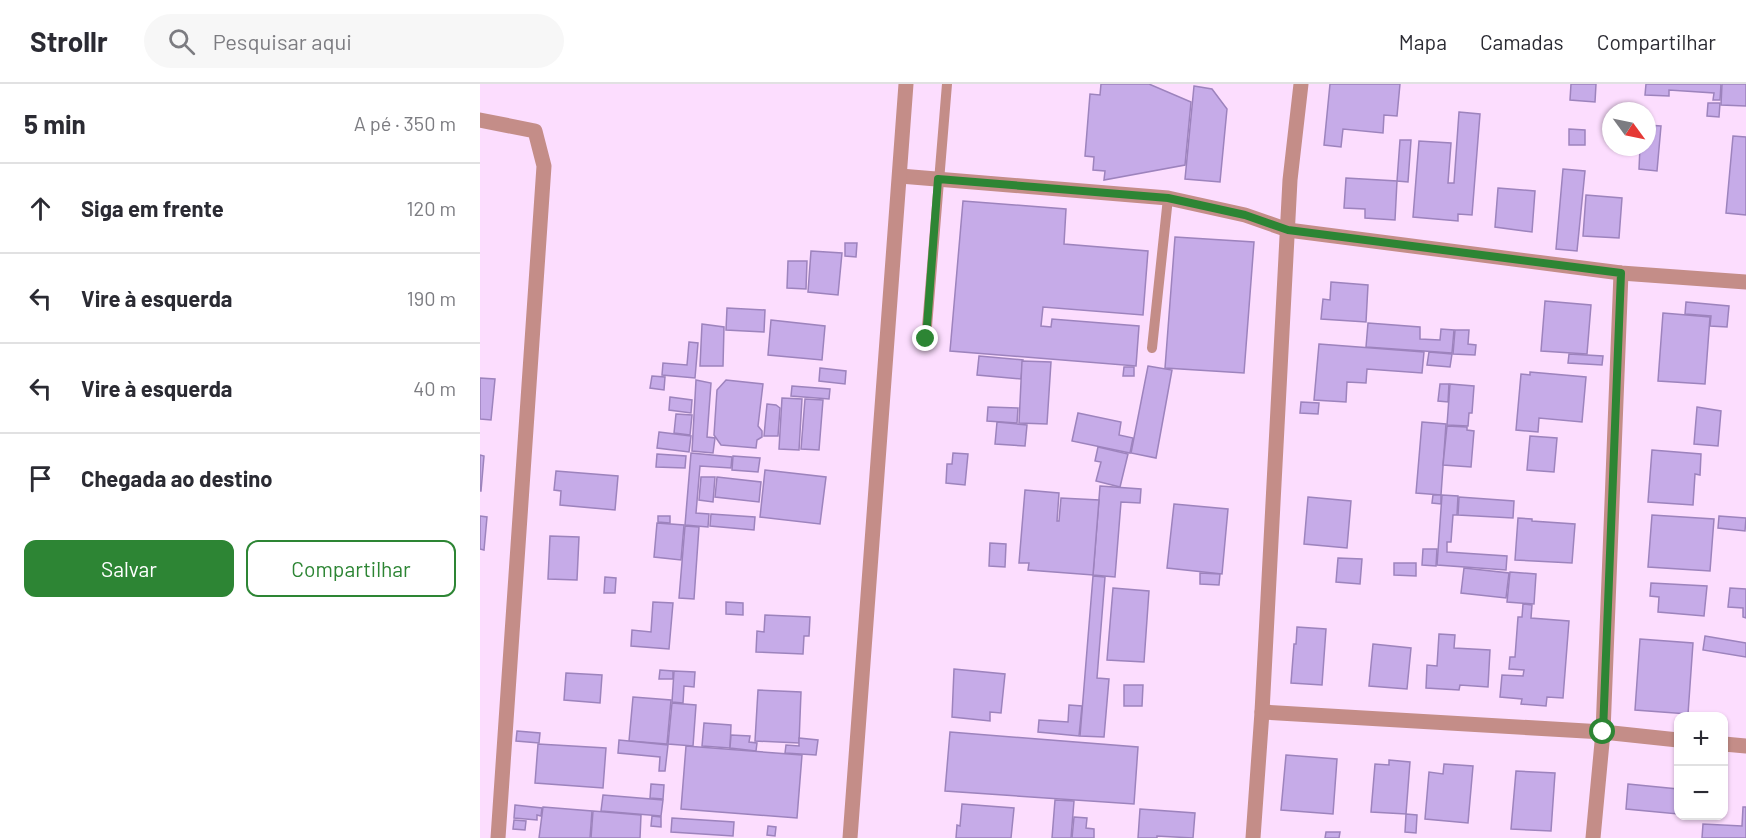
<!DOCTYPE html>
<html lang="pt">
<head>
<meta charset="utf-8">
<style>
  body { margin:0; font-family:Barlow,sans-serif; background:#f7f7f7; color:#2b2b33 }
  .controls { position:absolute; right:18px; bottom:18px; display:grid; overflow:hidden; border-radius:12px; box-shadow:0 2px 4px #0004 }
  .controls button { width:54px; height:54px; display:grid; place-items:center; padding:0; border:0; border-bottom:2px solid #e1e1e2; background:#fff; color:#2b2b33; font:30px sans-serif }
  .compass { position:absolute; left:1122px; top:18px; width:54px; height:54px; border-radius:50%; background:#fff; box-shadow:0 2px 4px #0004; rotate:123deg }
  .stop { position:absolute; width:18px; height:18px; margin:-14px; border:4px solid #2d8534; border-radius:50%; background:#fff }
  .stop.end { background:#2d8534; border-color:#fff; box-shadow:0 2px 6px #0008 }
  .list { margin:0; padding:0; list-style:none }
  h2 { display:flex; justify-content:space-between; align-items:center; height:78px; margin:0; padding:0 24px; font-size:26px }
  h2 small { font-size:20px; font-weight:400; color:#7c7c81 }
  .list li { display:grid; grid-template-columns:39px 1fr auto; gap:18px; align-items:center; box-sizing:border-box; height:90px; padding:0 24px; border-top:2px solid #e1e1e2 }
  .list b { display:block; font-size:22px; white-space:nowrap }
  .list em { font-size:20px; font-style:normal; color:#7c7c81 }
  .actions { display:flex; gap:12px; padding:18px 24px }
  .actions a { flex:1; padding:14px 0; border:2px solid #2d8534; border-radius:12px; text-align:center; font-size:21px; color:#2d8534 }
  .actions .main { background:#2d8534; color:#fff }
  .icon { flex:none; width:33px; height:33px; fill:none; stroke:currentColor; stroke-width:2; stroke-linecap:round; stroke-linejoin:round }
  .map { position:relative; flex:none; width:1266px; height:754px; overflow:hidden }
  header { display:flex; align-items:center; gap:36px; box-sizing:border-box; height:84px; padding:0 30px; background:#fff; border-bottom:2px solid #e1e1e2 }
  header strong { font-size:28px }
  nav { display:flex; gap:33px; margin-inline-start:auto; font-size:21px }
  .search { width:420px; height:54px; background:#f7f7f7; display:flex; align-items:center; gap:15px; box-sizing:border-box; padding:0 21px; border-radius:33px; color:#7c7c81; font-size:22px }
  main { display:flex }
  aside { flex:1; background:#fff }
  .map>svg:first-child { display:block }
</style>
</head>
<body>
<header>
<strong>Strollr</strong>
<div class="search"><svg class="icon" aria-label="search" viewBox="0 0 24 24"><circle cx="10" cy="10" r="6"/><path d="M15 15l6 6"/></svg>Pesquisar aqui</div>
<nav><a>Mapa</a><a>Camadas</a><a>Compartilhar</a></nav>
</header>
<main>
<aside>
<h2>5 min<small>A pé · 350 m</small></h2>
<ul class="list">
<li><svg class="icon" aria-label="ahead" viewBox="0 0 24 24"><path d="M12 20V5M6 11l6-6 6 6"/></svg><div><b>Siga em frente</b></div><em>120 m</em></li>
<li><svg class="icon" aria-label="left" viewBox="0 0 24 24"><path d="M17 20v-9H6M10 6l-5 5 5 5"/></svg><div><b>Vire à esquerda</b></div><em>190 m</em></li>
<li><svg class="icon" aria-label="left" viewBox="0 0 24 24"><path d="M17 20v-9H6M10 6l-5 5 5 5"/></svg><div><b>Vire à esquerda</b></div><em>40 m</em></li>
<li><svg class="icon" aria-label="arrive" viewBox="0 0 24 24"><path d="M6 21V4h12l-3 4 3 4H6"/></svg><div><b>Chegada ao destino</b></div></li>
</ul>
<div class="actions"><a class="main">Salvar</a><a>Compartilhar</a></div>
</aside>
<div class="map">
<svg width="1266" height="754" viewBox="0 0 1266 754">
  <rect width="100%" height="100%" fill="#fcddfe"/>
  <!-- building -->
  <g fill="#c6abe8" stroke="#9d83bd" stroke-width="1.5">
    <polygon points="621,0 669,0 711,18 705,81 624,96 625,87 613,86 614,73 605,72 610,10 620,11"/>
    <polygon points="850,0 920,0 917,32 904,31 903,49 863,45 861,63 844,61"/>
    <polygon points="1091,0 1116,0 1115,18 1090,16"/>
    <polygon points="1166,0 1241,0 1240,16 1233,16 1234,9 1189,6 1189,12 1165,11"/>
    <polygon points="1242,0 1266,0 1266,22 1241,21"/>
    <polygon points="714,2 732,5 747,25 740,98 705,95"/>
    <polygon points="1228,19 1240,19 1239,33 1227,32"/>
    <polygon points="979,28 1000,30 992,131 978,130 978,137 933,133 939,57 971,59 968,99 974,99"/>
    <polygon points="1167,41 1181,42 1177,87 1159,85 1160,63 1167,63"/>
    <polygon points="1089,45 1105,46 1105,61 1089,61"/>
    <polygon points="1253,52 1266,53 1266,131 1246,129"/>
    <polygon points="920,56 931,56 928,98 917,97"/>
    <polygon points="1083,85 1105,87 1097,167 1076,165"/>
    <polygon points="866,94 917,97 915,136 885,134 885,125 864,124"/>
    <polygon points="1018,104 1055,107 1052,148 1015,143"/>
    <polygon points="1106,111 1142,114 1139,154 1103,152"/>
    <polygon points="483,117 586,125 584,160 668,167 663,231 563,223 561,242 571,243 572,235 659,242 656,282 470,267"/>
    <polygon points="695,153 774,158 764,289 685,284"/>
    <polygon points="365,159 377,159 376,173 365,172"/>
    <polygon points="331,167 362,169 358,211 328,208"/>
    <polygon points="308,177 327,177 326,205 307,204"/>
    <polygon points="851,198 888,201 886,238 841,235 843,215 850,216"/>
    <polygon points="1065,217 1111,221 1107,270 1061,267"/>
    <polygon points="1206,218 1249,222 1247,243 1230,242 1231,232 1205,230"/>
    <polygon points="247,224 285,226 284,248 246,246"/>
    <polygon points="1183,229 1230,233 1225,300 1178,297"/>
    <polygon points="291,236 345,242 342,276 288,271"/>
    <polygon points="888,239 940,243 940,255 960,256 961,245 974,246 972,269 886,263"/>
    <polygon points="222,240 244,243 243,282 220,282"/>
    <polygon points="975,246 989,246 988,260 996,261 995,271 973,270"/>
    <polygon points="209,258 218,259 215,294 182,291 183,279 207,281"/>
    <polygon points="839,260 944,268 942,289 887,285 886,299 867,298 866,318 834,316"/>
    <polygon points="949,268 972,270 970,283 947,281"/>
    <polygon points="1089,270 1123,272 1122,281 1088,279"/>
    <polygon points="499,272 543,276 541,295 497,291"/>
    <polygon points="542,277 571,278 567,340 539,339"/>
    <polygon points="668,282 692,286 676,374 651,369"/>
    <polygon points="644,283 654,283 654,292 643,292"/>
    <polygon points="340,284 366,287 365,300 339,297"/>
    <polygon points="1050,288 1106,293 1102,338 1059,334 1058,348 1036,346 1041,290 1050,291"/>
    <polygon points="172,292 185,293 184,306 170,304"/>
    <polygon points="0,294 15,295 11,336 0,335"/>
    <polygon points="216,296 231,299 227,353 235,354 233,369 212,367"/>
    <polygon points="246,296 283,300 278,342 282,347 282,353 277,356 276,364 241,361 234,351 237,306"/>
    <polygon points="960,300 969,300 968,318 958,317"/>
    <polygon points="970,300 994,302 992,329 989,329 988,342 967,341"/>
    <polygon points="312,302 350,305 349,315 311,312"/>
    <polygon points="190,313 212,316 211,329 189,326"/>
    <polygon points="302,314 322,315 319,366 299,365"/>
    <polygon points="325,315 343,316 339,366 321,365"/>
    <polygon points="821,318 839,319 838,330 820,329"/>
    <polygon points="287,320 296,321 300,324 298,352 284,352"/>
    <polygon points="508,323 538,324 537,339 507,337"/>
    <polygon points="1217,323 1241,327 1238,362 1214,360"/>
    <polygon points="598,329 641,338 639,351 653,354 650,369 592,357"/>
    <polygon points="196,330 212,331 210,351 194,349"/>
    <polygon points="517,338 547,341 545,362 515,360"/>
    <polygon points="942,338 966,340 961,411 936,409"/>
    <polygon points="967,342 987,343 987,346 994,347 991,383 963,381"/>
    <polygon points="179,348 211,352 209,368 177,364"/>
    <polygon points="1050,352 1077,354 1074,388 1047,386"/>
    <polygon points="618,363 648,370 640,403 616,397 621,378 615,377"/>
    <polygon points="1172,366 1221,370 1220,391 1215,390 1213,421 1168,418"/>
    <polygon points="211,369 252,373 251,384 220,382 216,429 229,430 228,443 205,441"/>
    <polygon points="473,369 488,370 485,401 466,399 467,380 472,380"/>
    <polygon points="177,370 206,372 205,384 176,383"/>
    <polygon points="0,371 4,372 1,407 0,407"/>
    <polygon points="253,372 280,374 278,388 252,386"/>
    <polygon points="285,386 346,393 340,440 280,433"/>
    <polygon points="76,387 138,392 135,426 80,421 81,407 74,406"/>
    <polygon points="221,393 235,393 233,418 219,416"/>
    <polygon points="237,393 281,398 279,418 235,413"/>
    <polygon points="620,402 661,405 660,419 641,418 635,493 613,491"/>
    <polygon points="545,406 579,409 577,437 579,437 581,414 619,416 613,491 548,486 549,479 539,479"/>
    <polygon points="953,411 961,411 961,420 952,419"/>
    <polygon points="962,411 978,412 977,431 973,431 971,458 967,458 967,468 1027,472 1026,486 957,481"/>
    <polygon points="828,413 871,417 867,464 824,460"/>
    <polygon points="979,413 1034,417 1033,434 978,431"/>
    <polygon points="694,420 748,425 742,490 687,484"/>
    <polygon points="231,430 275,433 274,446 230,442"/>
    <polygon points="1172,431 1234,435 1230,487 1168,483"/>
    <polygon points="0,432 7,433 4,466 0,465"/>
    <polygon points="178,432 190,432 190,439 178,438"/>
    <polygon points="1239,432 1266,434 1265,447 1238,444"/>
    <polygon points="1038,434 1052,435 1052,437 1095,440 1092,479 1035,476"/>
    <polygon points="177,439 204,441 201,476 174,473"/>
    <polygon points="205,442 219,443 214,515 199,514"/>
    <polygon points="70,452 99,453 97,496 68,495"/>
    <polygon points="510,459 526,460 525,483 509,482"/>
    <polygon points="943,465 957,465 956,482 942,481"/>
    <polygon points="858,474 882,475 880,500 856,498"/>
    <polygon points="914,479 936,479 936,492 914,491"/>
    <polygon points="984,484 1029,489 1026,514 981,509"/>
    <polygon points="1030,488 1056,490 1054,520 1027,518"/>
    <polygon points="720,489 740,490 739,501 720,500"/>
    <polygon points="613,492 625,493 617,594 629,595 624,653 600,652"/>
    <polygon points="125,493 136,494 135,509 124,509"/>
    <polygon points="1171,499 1227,502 1224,532 1178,528 1179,513 1170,512"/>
    <polygon points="633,504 669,507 664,578 627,576"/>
    <polygon points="1250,504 1266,505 1266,534 1263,533 1263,524 1248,523"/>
    <polygon points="173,518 193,519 189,565 151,562 152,546 171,548"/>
    <polygon points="246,518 263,519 263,531 246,530"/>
    <polygon points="1043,520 1052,521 1051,534 1089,537 1083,614 1067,613 1066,622 1041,620 1042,615 1020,613 1022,591 1043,592 1044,586 1029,585 1030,573 1035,573 1038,533 1042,533"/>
    <polygon points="285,531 330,533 329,552 324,552 323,570 276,568 277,547 284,548"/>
    <polygon points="817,543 846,545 842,601 811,599 814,560 816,560"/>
    <polygon points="959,550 975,551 974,564 1010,566 1008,603 980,601 979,606 946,604 947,581 957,582"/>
    <polygon points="1225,552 1266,559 1266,573 1223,566"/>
    <polygon points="1160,555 1213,559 1208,630 1155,626"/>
    <polygon points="893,560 931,564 927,605 889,602"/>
    <polygon points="474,585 525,590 521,629 510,628 510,637 472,633"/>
    <polygon points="180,586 193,587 193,595 179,595"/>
    <polygon points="194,587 215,588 214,603 204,602 203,619 192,618"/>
    <polygon points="86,589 122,591 120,619 84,616"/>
    <polygon points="644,601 663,601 662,622 644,622"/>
    <polygon points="278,606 321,608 319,659 275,657"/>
    <polygon points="153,613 191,616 187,660 149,657"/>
    <polygon points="192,619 216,621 213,662 188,660"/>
    <polygon points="589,621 602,622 599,652 558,648 559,636 588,638"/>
    <polygon points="224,639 251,641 250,664 222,662"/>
    <polygon points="37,647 60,649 59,659 36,657"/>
    <polygon points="470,648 658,663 654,720 465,707"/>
    <polygon points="251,651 270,652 269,658 277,659 276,667 250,664"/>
    <polygon points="319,654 338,656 336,671 305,669 306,661 319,662"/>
    <polygon points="139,656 188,661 185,687 179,687 180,673 138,669"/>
    <polygon points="58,660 126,664 123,704 55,699"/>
    <polygon points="206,662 322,671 317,734 201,725"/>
    <polygon points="806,671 857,675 853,730 801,726"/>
    <polygon points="909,676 930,678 926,730 891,728 895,680 909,681"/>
    <polygon points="964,680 993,682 988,739 945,735 949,688 963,690"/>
    <polygon points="1036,687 1075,689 1071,747 1031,745"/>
    <polygon points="171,700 184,701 183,715 170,714"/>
    <polygon points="1148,700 1198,705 1198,730 1146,725"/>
    <polygon points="123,711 183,716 181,732 121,727"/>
    <polygon points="575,716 594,717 591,754 572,754"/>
    <polygon points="482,720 534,724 531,754 476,754 477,741 480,742"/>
    <polygon points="35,721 62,724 61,732 57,731 57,736 34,734"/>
    <polygon points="63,723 112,727 110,754 59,754"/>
    <polygon points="1263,723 1266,723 1266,754 1222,754 1223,740 1262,742"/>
    <polygon points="660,725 715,729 713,754 677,752 677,754 658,754"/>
    <polygon points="113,727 161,731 160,754 111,754"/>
    <polygon points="926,730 937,731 936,749 925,748"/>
    <polygon points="172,732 181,733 181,743 171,742"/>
    <polygon points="594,733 607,734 606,744 614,745 614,754 592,754"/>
    <polygon points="192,734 254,738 253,752 191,748"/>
    <polygon points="34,736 46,737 45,746 33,745"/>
    <polygon points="288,742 296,743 295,752 287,751"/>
    <polygon points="846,748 860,748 859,754 845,754"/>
  </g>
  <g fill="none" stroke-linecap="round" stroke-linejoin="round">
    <!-- service -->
    <g stroke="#c48d88" stroke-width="10">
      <polyline points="446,255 467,0"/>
      <polyline points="672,264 688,114"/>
    </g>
    <!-- minor -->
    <g stroke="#c48d88" stroke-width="15">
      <polyline points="0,36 55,47 64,82 18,754"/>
      <polyline points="420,92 688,114 765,131 808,146 1141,189 1266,198"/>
      <polyline points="782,628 1123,648 1198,656"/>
      <polyline points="1244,660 1266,662"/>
      <polyline points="773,754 782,628 810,96 821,0"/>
      <polyline points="1113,754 1123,648 1141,189"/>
    </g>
    <!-- tertiary -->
    <polyline stroke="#c48d88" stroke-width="15" points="370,754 426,0"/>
  </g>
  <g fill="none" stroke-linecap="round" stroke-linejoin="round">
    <!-- route -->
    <polyline stroke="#2d8534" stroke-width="8" points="446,255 458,95 688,114 765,131 808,146 1141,189 1123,648"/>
  </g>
</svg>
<div class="controls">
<button>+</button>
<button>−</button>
</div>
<svg class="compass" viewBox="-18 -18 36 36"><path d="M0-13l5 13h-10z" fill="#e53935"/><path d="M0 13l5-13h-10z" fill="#7c7c81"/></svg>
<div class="stop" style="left:1123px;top:648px"></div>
<div class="stop end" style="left:446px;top:255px"></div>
</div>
</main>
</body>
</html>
